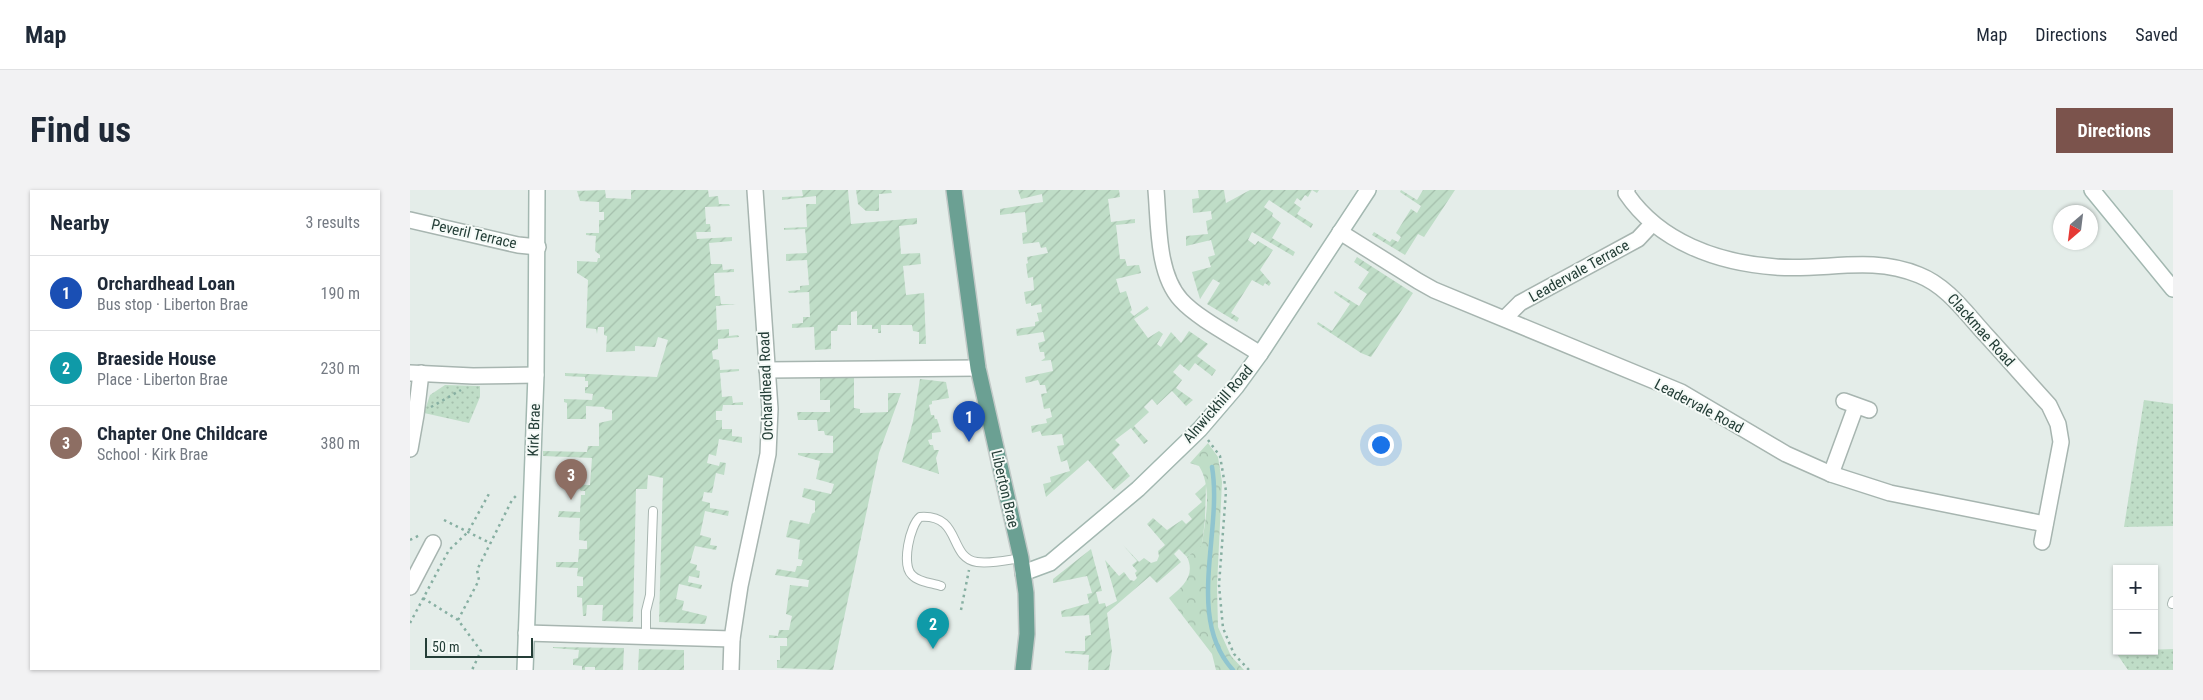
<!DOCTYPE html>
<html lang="en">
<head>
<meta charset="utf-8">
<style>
  body { margin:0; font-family:"Roboto Condensed",sans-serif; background:#f2f2f3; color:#1f2937 }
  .controls { position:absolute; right:15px; bottom:15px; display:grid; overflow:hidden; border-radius:0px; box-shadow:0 1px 4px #0004 }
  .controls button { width:45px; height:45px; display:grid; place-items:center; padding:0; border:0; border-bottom:1px solid #e0e1e3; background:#fff; color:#1f2937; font:25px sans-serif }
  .compass { position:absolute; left:1643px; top:15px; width:45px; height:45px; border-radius:50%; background:#fff; box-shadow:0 1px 4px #0004; rotate:208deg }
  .scale { position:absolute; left:15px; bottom:12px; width:108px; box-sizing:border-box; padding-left:5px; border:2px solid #243e37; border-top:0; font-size:14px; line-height:18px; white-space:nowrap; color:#243e37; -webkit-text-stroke:4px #f5faf7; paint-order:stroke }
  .you { position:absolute; left:970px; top:254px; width:18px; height:18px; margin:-12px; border:4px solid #fff; border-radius:50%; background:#1a73e8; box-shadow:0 0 0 8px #1a73e833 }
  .badge { display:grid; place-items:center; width:32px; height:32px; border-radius:50%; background:#7b534c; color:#fff; font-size:16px; font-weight:700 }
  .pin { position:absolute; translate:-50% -41px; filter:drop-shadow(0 1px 2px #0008) }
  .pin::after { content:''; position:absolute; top:26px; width:18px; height:15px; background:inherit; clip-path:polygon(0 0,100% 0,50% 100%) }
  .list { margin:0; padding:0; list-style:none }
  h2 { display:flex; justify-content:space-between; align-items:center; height:65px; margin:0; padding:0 20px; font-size:21px }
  h2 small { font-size:16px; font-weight:400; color:#747a83 }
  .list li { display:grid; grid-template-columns:32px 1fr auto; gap:15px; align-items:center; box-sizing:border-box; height:75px; padding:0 20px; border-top:1px solid #e0e1e3 }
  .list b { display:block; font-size:19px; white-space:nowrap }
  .list p { margin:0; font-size:16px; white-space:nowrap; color:#747a83 }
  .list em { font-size:16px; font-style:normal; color:#747a83 }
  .map { position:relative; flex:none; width:1763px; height:480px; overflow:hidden; border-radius:0px }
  header { display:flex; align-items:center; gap:30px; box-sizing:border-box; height:70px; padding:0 25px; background:#fff; border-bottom:1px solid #e0e1e3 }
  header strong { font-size:24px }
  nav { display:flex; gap:28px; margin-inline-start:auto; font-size:18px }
  .intro { display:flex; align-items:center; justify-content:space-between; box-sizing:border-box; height:120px; padding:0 30px }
  h1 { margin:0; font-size:35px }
  .button { padding:12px 22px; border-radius:0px; background:#7b534c; color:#fff; font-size:18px; font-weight:700 }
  main { display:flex; gap:30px; padding:0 30px }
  aside { flex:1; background:#fff; border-radius:0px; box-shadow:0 1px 4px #0004 }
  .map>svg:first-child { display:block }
</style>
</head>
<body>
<header>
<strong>Map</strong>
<nav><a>Map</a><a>Directions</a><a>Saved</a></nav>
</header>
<div class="intro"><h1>Find us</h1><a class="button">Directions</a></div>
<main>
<aside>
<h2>Nearby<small>3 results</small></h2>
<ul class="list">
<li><span class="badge" style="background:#1a4fb4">1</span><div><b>Orchardhead Loan</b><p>Bus stop · Liberton Brae</p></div><em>190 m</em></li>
<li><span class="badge" style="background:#0f9aa8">2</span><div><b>Braeside House</b><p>Place · Liberton Brae</p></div><em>230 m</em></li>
<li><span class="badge" style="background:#8d6e63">3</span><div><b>Chapter One Childcare</b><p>School · Kirk Brae</p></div><em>380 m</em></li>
</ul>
</aside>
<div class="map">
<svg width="1763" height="480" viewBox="0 0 1763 480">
  <defs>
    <pattern id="grass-dots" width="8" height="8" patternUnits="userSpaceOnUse" patternTransform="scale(1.25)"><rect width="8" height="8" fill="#bfddc7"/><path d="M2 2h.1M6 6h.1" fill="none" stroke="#a4bfac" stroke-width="1.8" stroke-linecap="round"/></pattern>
    <pattern id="forest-crowns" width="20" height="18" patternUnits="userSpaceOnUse" patternTransform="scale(1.25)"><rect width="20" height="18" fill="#bfddc7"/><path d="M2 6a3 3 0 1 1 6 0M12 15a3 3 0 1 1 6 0" fill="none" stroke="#a4bfac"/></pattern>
    <pattern id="garden-furrows" width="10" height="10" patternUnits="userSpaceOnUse" patternTransform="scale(1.25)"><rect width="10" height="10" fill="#bfddc7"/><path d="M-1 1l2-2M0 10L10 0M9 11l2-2" fill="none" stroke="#a4bfac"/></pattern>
  </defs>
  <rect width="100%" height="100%" fill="#e4ede9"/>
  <!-- grass -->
  <g fill="url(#grass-dots)">
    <polygon points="35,195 70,196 70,207 59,233 14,223 20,205"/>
    <polygon points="1734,210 1763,214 1763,336 1714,337"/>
    <polygon points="1763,459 1763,480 1718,480 1705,461"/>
  </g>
  <!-- forest -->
  <path fill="url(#forest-crowns)" d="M798,253L808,267L812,292L807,396L808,437L821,466L834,480H806L802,464L759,408C772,397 786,386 777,367L792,354C795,331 803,298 789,276L780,273Z"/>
  <!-- garden -->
  <g fill="url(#garden-furrows)">
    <polygon points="195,0 196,8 221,9 221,0 298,0 299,7 308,6 309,14 319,14 320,16 295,17 296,34 300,34 301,42 286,42 287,49 322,47 322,51 299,53 301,74 312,74 313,80 324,79 324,82 304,83 305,106 310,106 311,114 326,114 306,116 307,140 319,139 319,146 328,145 329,147 308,149 308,159 302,161 303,169 309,170 310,180 329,179 329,181 310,183 312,207 322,206 323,213 333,212 333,215 313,215 312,221 306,221 306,230 312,230 312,239 322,239 322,246 332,247 332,253 309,249 306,266 299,264 297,273 309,276 310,272 316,273 314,285 306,283 302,303 294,302 292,311 300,313 300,318 319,321 318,326 295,321 290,345 301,348 300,355 307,356 306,360 285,356 280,373 287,375 286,380 290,381 289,388 279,386 278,392 292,395 291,399 269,394 266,409 274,411 272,420 297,426 295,434 249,432 253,288 238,285 237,299 226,299 223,432 192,431 193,415 177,415 176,426 173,426 172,408 167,407 167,396 173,396 173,387 167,386 168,378 146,377 146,372 168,372 169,359 177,359 177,351 169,350 170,328 148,327 149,321 170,322 171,305 175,305 175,301 171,301 168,296 149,296 149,294 180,295 182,268 133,266 133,261 177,262 178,256 189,256 189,233 202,230 202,220 195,219 194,217 176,216 176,229 157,229 157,213 154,212 154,209 182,210 183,204 175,203 175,197 178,197 178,191 175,191 175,187 155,186 155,183 247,187 258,150 248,147 245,157 225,156 225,161 196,162 197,146 194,145 194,137 188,137 187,144 186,139 176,138 178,90 167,83 167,71 187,72 188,68 190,68 190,65 185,61 186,46 176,45 176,43 189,43 189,30 194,30 194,22 189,22 189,12 170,11 167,1"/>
    <polygon points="392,0 438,0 441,34 507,28 507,34 489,36 491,64 510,63 511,74 493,76 496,105 514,103 516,154 509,154 509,142 503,141 502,135 471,135 471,143 468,143 468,139 462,139 462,135 447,135 447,121 441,122 441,135 428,135 427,141 421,141 421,159 405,160 404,137 382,138 382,134 393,133 393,127 400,127 399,102 379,103 378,101 390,100 390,96 399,95 397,70 376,71 376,64 397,63 395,39 374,40 374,38 397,37 396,14 406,14 406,6 372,10 372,7 393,6"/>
    <polygon points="446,0 481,0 482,3 469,4 469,21 456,21 448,14"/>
    <polygon points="608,0 709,0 710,7 698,9 701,32 725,29 725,33 706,35 710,69 715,69 717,76 729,75 731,83 706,89 710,103 716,101 722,120 720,122 724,126 737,116 739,119 724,129 738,148 749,141 753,144 747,154 751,157 761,142 771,153 779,141 798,154 787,166 806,180 802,186 785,173 779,181 770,174 763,182 772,190 766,198 783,210 776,216 762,201 747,215 742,209 734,217 739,222 724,236 738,251 734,254 721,238 705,250 710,255 702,263 720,286 704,300 678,270 636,307 633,294 641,292 640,287 660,281 657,270 651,272 647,256 654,255 652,244 632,246 630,241 622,243 621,236 637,233 636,229 642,227 640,218 634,219 631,204 637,203 635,195 630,195 628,190 616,193 615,187 643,181 641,170 631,171 635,168 634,162 630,162 628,153 635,151 633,142 607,146 606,139 625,136 625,132 629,131 627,123 632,122 631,114 621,116 621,113 616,114 614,102 624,100 623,87 618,88 616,74 618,73 617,67 638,63 636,57 631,58 629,52 613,54 612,43 617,42 615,22 590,25 590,19 633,12 632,4 611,9"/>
    <polygon points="788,0 814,0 816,13 840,0 909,0 907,3 902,0 898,7 895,5 891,11 887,8 884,13 891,18 887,24 903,34 901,38 859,10 854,17 863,23 862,26 871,33 862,48 885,62 883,66 842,42 838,50 845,55 848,51 863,60 850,80 861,93 859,96 855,93 853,96 842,90 821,123 829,128 827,132 797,114 810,93 803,89 790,109 782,82 801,77 798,67 805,65 801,50 776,56 776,46 798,44 796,31 802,29 801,21 783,23 782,9 789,8"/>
    <polygon points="991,0 1007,10 1013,0 1045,0 1014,47 1008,44 995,65 962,45 964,42 980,52 982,49 988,52 991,47 986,43 1001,19 1007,23 1011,16 990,2"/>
    <polygon points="947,67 1003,103 961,167 951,163 907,134 908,132 922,141 940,114 924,103 925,101 949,116 957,104 948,98 959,82 944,72"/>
    <polygon points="410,188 444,188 444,218 450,219 450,223 478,222 478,203 491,203 469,263 423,480 367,478 367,470 370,470 370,456 377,456 377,448 359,448 359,445 368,446 369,440 379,440 382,426 376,424 380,395 398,397 399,390 365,385 367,379 385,382 387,376 391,376 393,370 388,369 390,350 376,347 380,330 399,334 402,324 405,322 405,311 392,307 394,298 421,304 424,294 406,289 410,271 388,265 388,263 423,263 423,246 415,245 414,241 408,241 407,230 388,230 387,222 420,222 420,210 410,210"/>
    <polygon points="510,189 536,192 539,208 522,211 522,214 519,215 521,225 524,225 525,229 527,229 531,242 522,243 522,249 518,250 520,255 523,255 524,260 529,260 526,268 529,284 492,272 503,231"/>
    <polygon points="796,294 795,329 792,355 777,367 769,359 764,364 771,372 747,393 740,386 697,423 702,461 699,480 678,480 679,465 655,463 655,461 675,461 675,446 681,445 679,425 652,427 651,421 679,413 677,404 682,403 677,386 643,393 643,389 681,359 692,401 686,402 689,414 695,413 696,417 707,411 695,370 709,386 714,382 720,390 724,391 727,388 725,383 727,381 722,375 727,371 713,355 729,372 734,368 741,373 747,371 749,366 748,361 755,355 737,334 743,328 757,340 772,330 776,334 782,329 778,324 792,312 785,304"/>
    <polygon points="143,457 214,458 213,480 185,480 185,477 175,477 175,480 172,480 172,476 163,475 163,469 168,468 169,460 143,458"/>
    <polygon points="229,459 274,460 274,480 228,480"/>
  </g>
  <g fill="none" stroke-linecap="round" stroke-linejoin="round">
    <!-- stream -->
    <path stroke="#90c5cf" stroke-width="4.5" d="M802,277C813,341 775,428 823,480"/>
    <!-- lane casing -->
    <g stroke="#a7b5b0" stroke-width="10">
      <g id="lane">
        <path d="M531,396C522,393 508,392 502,385C491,375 500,335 510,327C552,324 538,368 567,372C581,374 597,370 611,368"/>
        <polyline points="1762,414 1763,411"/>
        <polyline points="236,445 236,421 240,405 243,321"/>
      </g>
    </g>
    <!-- street casing -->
    <g stroke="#a7b5b0" stroke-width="18">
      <g id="street">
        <path d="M746,0C749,34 747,84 771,110C788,129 828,149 850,164"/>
        <path d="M1217,0L1216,3C1249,52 1308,73 1366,77C1416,81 1460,65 1509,85C1537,96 1555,122 1576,145C1597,168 1618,192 1639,215L1648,234L1651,252L1632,352"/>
        <polyline points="0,30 108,55 128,57"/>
        <polyline points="930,42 1008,91 1024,100 1271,202 1376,264 1421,284 1480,303 1635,334"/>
        <polyline points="1095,128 1110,113 1228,49 1242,34"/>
        <polyline points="357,180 568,178"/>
        <polyline points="0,183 63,186 126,185"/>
        <polyline points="1434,211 1459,220"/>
        <polyline points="0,259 6,225 11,183"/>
        <polyline points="1421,284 1446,216"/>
        <polyline points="0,397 23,353"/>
        <polyline points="116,443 322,449"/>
        <polyline points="321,480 322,449 330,396 358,264 360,219 345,0"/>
      </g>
    </g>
    <!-- secondary casing -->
    <g stroke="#a3b8b1" stroke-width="18">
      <g id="secondary">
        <polyline points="1682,0 1763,99"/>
        <polyline points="613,383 640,373 728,299 790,239 826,197 850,164 958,0"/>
        <polyline points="115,480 126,185 127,0"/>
      </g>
    </g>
    <!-- primary casing -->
    <g stroke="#c2c9c7" stroke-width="18">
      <polyline id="primary" points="544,0 568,178 611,368 616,403 617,444 613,480"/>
    </g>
    <!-- path -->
    <g stroke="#87afa2" stroke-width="2.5" stroke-dasharray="2.5 4" stroke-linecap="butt">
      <polyline points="21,217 51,200"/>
      <polyline points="798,250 810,266 816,301 809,395 813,438 824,464 839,480"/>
      <polyline points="34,330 80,353"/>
      <polyline points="0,350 10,345"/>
      <polyline points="13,408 48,430 71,461 62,480"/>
      <polyline points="551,420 559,380"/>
      <polyline points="48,430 69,390 67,380 102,310 107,305"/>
      <polyline points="0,433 39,360 58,342 80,302"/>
    </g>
    <!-- lane -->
    <use href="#lane" stroke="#fff" stroke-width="8"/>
    <!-- street -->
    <use href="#street" stroke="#fff" stroke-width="15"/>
    <!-- secondary -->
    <use href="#secondary" stroke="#fff" stroke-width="15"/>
    <!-- primary -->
    <use href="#primary" stroke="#6ba093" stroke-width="15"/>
  </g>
  <g text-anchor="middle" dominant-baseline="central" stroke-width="4" stroke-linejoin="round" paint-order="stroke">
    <!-- street labels -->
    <g font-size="15" fill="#243e37" stroke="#f5faf7">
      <text transform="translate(64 44) rotate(13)">Peveril Terrace</text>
      <text transform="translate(1169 81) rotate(-29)">Leadervale Terrace</text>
      <text transform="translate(1571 140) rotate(48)">Clackmae Road</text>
      <text transform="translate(356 196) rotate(-92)">Orchardhead Road</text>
      <text transform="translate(808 214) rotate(-49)">Alnwickhill Road</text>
      <text transform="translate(1289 216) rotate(28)">Leadervale Road</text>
      <text transform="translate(124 240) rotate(-88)">Kirk Brae</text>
      <text transform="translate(595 299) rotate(77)">Liberton Brae</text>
    </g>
  </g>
</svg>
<div class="controls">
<button>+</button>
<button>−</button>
</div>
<svg class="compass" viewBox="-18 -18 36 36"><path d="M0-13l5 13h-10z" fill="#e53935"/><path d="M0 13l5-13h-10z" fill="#747a83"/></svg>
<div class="scale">50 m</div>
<div class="you"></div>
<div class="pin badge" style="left:559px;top:252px;background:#1a4fb4">1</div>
<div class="pin badge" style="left:523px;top:459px;background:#0f9aa8">2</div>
<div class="pin badge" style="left:161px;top:310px;background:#8d6e63">3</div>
</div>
</main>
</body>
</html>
